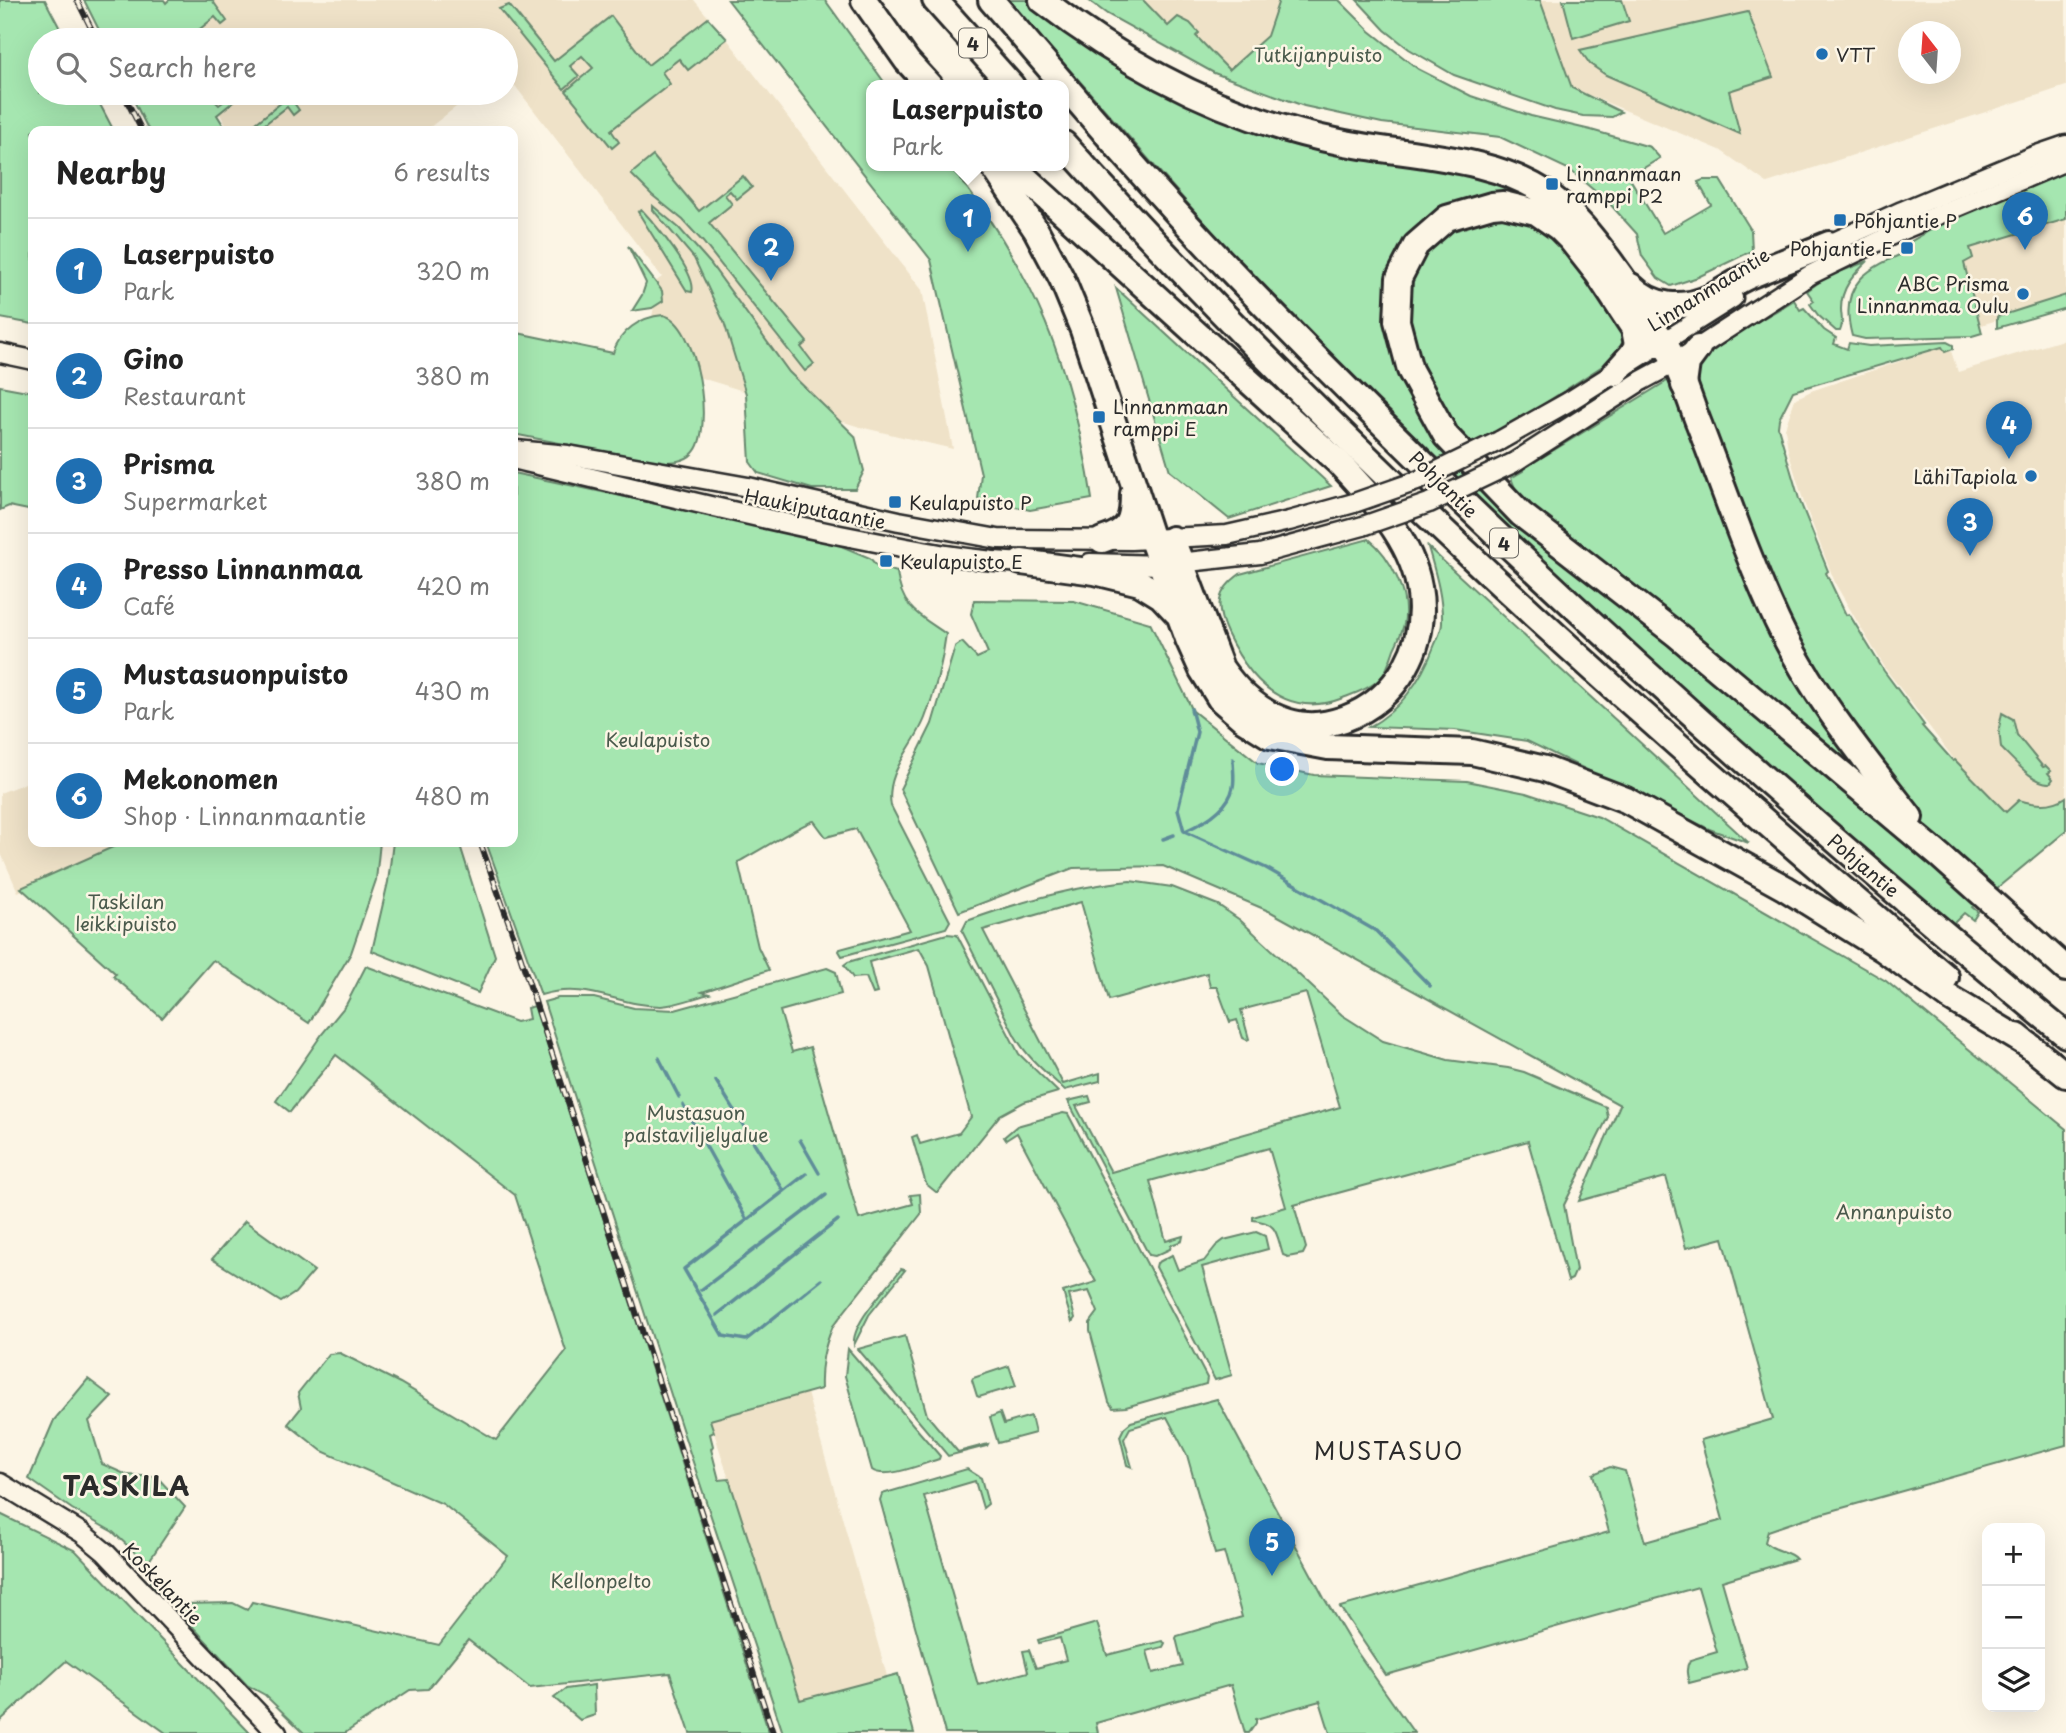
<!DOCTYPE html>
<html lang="en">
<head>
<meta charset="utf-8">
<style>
  body { margin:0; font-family:"Playpen Sans",sans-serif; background:#f6f6f6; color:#222 }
  .controls { position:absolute; right:21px; bottom:21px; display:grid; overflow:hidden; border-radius:14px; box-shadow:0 7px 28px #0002 }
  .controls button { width:63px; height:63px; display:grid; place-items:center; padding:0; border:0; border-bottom:2px solid #e0e0e0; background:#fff; color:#222; font:35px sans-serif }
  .compass { position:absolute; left:1898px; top:21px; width:63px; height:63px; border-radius:50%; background:#fff; box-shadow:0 7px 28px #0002; rotate:343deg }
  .you { position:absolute; left:1283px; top:770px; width:24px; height:24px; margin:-18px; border:5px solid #fff; border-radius:50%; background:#1a73e8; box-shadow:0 0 0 10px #1a73e833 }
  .badge { display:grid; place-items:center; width:46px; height:46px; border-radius:50%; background:#1f6fb2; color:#fff; font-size:23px; font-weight:700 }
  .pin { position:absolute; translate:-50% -58px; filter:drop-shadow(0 2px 4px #0008) }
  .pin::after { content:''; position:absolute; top:37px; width:24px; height:21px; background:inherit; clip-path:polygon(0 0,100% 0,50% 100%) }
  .popup { position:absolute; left:866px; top:80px; width:203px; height:91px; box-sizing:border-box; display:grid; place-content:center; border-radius:14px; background:#fff; filter:drop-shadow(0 2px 5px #0005); font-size:23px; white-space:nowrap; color:#767676 }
  .popup b { font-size:26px; color:#222 }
  .popup::after { content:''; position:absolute; left:50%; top:100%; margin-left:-14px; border:14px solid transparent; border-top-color:#fff }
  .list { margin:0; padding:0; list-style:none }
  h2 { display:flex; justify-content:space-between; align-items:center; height:91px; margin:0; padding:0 28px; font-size:30px }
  h2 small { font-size:23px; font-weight:400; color:#767676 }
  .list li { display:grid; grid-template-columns:46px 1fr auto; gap:21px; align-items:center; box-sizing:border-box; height:105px; padding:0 28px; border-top:2px solid #e0e0e0 }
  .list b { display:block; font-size:26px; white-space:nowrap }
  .list p { margin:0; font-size:23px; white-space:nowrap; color:#767676 }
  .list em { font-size:23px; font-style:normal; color:#767676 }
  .icon { flex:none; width:38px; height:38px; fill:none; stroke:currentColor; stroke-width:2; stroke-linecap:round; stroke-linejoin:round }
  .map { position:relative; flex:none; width:2066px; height:1733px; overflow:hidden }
  .search { position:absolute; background:#fff; box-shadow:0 7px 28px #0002; left:28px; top:28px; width:490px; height:77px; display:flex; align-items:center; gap:18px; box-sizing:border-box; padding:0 24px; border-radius:38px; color:#767676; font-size:26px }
  .panel { position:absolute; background:#fff; box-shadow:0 7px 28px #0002; left:28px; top:126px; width:490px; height:721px; border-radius:14px }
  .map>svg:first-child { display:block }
</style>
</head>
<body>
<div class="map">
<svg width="2066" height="1733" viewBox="0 0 2066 1733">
  <rect width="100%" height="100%" fill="#fcf5e5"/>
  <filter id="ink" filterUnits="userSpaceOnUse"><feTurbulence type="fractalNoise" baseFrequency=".0143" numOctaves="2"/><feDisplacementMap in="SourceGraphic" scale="14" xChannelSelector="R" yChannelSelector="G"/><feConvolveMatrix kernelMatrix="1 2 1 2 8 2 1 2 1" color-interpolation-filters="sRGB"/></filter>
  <g filter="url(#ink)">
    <!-- built -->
    <g fill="#efe2c8" fill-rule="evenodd">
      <polygon points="163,0 694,0 727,39 922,290 953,449 860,427 633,357 646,346 658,287 655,282 662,277 506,74 506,40 183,40"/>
      <polygon points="1143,0 1279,0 1267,36 1229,70 1195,36 1169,26"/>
      <path d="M1393,0H2066V86L1767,183L1720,150L1572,88ZM1909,32H1951V74H1909Z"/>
      <polygon points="209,93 474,93 425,131 229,131"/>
      <polygon points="2066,217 2066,299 1981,325 1959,250"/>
      <polygon points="2066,339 2066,811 2033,838 1963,771 1887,671 1858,623 1836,585 1804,503 1788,450 1785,428 1795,399 1811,391 1949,345 1958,372"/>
      <polygon points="33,780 33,842 129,843 18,892 0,851 0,793"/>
      <polygon points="807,1393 887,1676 800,1701 710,1420"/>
    </g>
    <!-- green -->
    <g fill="#a5e6b0" stroke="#68886e" stroke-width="2">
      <polygon points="0,0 45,0 66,40 40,40 40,93 94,93 114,131 33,131 33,324 0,318"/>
      <polygon points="84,0 164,0 166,3 169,0 212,0 227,21 222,25 215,17 186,40 104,40"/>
      <path d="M728,0H825L887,86H872V166H950C1035,272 1072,366 1092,499L1030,510L978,499L981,474L931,260Z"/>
      <polygon points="1008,0 1033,0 1177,94 1456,166 1529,188 1568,228 1465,204 1393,285 1424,408 1674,639 1977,901 1972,907 1978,912 1973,920 1964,913 1952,925 1752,755 1494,518 1318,345 1241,264"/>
      <polygon points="1088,0 1143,0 1168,26 1178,17 1190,23 1199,33 1196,36 1229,70 1267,36 1279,0 1339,0 1370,31 1418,69 1471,96 1531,116 1591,130 1650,147 1660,158 1629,177 1663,233 1711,205 1698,182 1703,180 1720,180 1751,230 1752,251 1698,277 1671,286 1658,278 1642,256 1637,234 1610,204 1570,170 1500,137 1382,123 1304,106 1214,73 1107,14"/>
      <polygon points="1357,0 1540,0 1572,88 1621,112 1612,117 1583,116 1555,110 1454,75 1409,49 1385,30"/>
      <polygon points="1563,0 1622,0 1629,21 1573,38"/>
      <polygon points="509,5 554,61 611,16 648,65 708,18 727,39 688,70 679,59 662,72 670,84 611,130 619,142 612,148 566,91 593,68 582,56 570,66 579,76 564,89 499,9"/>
      <polygon points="1748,12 1773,77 1729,91 1740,134 1606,75 1590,64 1580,50"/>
      <polygon points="130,93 207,93 219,105 235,93 244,93 217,115 227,131 149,131"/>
      <polygon points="277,93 287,93 299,110 293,115 287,107 256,131 246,131 282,102"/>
      <polygon points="653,156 699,211 743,176 752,187 737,199 730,191 725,195 732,204 709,223 807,342 801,347 814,364 805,371 703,242 683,220 652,195 631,174"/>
      <path d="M2066,169V219L1970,248L1973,258L1964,263L1982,333L1972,336L1865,339L1852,336C1837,281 1869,268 1913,249L1910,242L1941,224Z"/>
      <polygon points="653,206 679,228 710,263 789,372 855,436 864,471 855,489 812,489 758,473 750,462 746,394 724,322 694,258 653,210"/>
      <path d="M642,210C655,224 698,275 692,292L687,291L638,212Z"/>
      <polygon points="1520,215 1555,235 1625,323 1624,346 1607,363 1519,420 1464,448 1416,367 1405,295 1419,251 1432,238 1473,216"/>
      <polygon points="628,246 662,291 663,301 652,308 632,311 642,295 646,283"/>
      <path d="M1868,261C1853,275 1841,288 1841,309C1841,317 1844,323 1840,331H1836L1818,315L1810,304L1814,301L1807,291L1826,277Z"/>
      <polygon points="1116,288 1331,486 1229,519 1170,471"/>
      <polygon points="2066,295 2066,308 1997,328 1997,317"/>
      <path d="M1794,300L1800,310L1804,308L1824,330L1836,338L1834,344L1847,349L1849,343L1869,346L1947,342L1953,345V349L1945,352L1942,347L1793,391L1779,419L1778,427L1799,499L1828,571L1826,573L1846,615L1849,614L1884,671L1924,725L1922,726L1953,761L1955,760L2006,812L2019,800C2035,805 2052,807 2066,797V831L1996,889L1945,850L1893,790L1782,616L1691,378C1708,343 1764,320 1794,300Z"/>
      <path d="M663,315C698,322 715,431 693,453C684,463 669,462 657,462L513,434V332L613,353C620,331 640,317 663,315Z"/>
      <polygon points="1672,378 1748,572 1883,799 1507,494 1515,488 1511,478 1523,471 1523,469"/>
      <polygon points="0,386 33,392 33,511 9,506 0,510"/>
      <path d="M513,473L827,540L870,558L877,566L897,572C901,608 919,615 946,634C942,664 936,690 925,718C913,749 885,771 891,806L950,921L946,928L842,956L839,951L840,949L910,930L856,829L826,837L814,821C805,822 752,855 738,862L758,947L769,970L702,992L709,994C694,998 677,1005 661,1006C618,1006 588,981 541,995L486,842H513Z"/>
      <path d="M1369,539C1391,557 1410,595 1404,624C1402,632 1398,641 1394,649C1391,658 1387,671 1381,678C1371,688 1356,693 1343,698C1286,720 1250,681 1227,633C1215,607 1216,591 1240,574Z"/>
      <path d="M1428,547L1749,843L1709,829L1527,741L1455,730L1369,727C1402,709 1422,679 1435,644C1438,637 1442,630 1442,623C1443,597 1435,572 1428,547Z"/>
      <path d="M974,600L1074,601L1150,623L1193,711L1258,763L1314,775L1467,781L1526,793L1599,817L1886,981L2066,1129V1445L1803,1519L1768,1531L1765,1542C1774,1552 1789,1550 1796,1559L1722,1581L1747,1668L1689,1683C1687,1675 1685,1668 1690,1660L1717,1652L1698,1587L1386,1675L1340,1607L1609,1532L1593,1474L1610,1467L1625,1471L1645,1542L1723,1520L1701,1440L1773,1419L1723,1238L1686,1248L1666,1177L1579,1201L1620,1105L1271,912L1163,866L1073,868L959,912L900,789L932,724L955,647L962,642L977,658L988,653L971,614Z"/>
      <path d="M2002,713L2013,719L2017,735L2043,767L2046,766L2051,771L2048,773L2053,779L2050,783C2033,784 2013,759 2001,748L1999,728Z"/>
      <polygon points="124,842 380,842 376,880 351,953 309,1023 213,960 162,1018 113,976 116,974 21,888"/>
      <polygon points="393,842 459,842 495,956 478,993 372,951 388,882"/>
      <path d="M1130,881L1172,887L1218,905L1240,920L1342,1015L1383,1041L1448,1060L1508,1068L1524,1072L1606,1107L1608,1117L1564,1205L1576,1270L1572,1279L1568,1281L1528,1141L1294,1205L1306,1248L1303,1254L1288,1257L1283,1255C1276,1234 1279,1223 1253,1220V1217L1286,1207L1269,1148L1150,1181L1166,1241L1183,1236L1182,1241L1171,1245L1170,1249L1155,1256L1149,1255L1068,1101L1089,1096L1091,1102L1076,1106L1111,1172L1340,1107L1306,993L1241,1010L1249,1039L1247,1040L1243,1038L1237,1020L1230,1022L1217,987H1210L1207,973L1109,1000L1081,902L983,930L1063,1084L1100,1073V1081L1065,1090C1047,1073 1028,1059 1015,1036L962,931L967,921C1019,902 1074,886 1130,881Z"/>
      <polygon points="947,934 957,935 1019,1054 1058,1092 1024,1102 1000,1115 938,1192 936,1192 926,1184 912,1137 917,1135 920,1144 959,1133 971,1117 929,966 919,948 869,962 877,993 873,994 866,977 853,978 844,965 848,962"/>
      <polygon points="366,966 516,1022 529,1019 527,1008 535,1006 769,1733 690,1733 670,1673 530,1688 468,1640 428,1689 410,1690 345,1733 304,1733 265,1695 247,1685 151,1582 153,1576 183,1604 233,1603 247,1610 252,1602 439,1645 508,1556 443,1504 322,1451 288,1424 301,1408 298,1393 329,1354 340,1353 400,1383 496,1440 566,1351 515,1195 336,1055 290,1112 276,1101 322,1034 346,1005"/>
      <path d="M827,968L836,972L841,994L780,1011L792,1052L810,1047L859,1219L913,1204L910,1195L920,1194L921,1214L833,1326C824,1347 820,1365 821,1389L710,1420L714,1432L710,1434L713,1446L711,1449L719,1480L729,1479L800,1700L898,1674L914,1733H783L683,1432L544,1002L558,998H594L634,1008L675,1010Z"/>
      <polygon points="1063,1113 1068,1114 1207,1378 1206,1384 1126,1407 1113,1408 1109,1402 1090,1331 1090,1323 1098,1312 1089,1291 1069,1295 1075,1318 1072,1322 1063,1292 1096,1282 1017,1133 1006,1140 1004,1137 1017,1126"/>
      <polygon points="245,1221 314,1271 295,1293 281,1302 212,1259"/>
      <polygon points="1256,1232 1265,1236 1268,1249 1202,1267 1232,1375 1215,1380 1156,1267 1157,1263 1172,1255 1178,1270 1204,1261 1216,1246 1224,1240"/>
      <path d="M901,1269L905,1270L869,1315L854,1345C851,1323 888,1287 901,1269Z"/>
      <polygon points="905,1336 927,1415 958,1452 988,1444 987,1446 948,1456 858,1349"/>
      <path d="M848,1349L940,1456L939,1459C923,1464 885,1480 872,1470L845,1376Z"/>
      <polygon points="1009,1366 1016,1386 979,1397 977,1396 972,1380 973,1378"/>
      <polygon points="88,1379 112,1397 89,1421 102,1464 127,1475 157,1477 185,1507 147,1564 113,1532 72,1509 29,1479 54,1420"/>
      <polygon points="1217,1399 1324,1598 1352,1645 1414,1733 1330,1733 1320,1701 1256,1719 1256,1723 1249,1733 1245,1733 1231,1685 1096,1723 1098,1733 945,1733 880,1500 882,1494 967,1469 981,1478 988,1504 983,1508 975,1481 924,1496 978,1685 1028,1672 1023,1651 1029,1650 1036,1668 1066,1660 1060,1638 1039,1643 1038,1640 1097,1623 1107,1655 1162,1641 1165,1643 1163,1647 1147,1651 1153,1673 1183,1666 1176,1638 1177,1636 1242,1617 1224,1552 1215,1554 1187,1455 1167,1417 1130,1428 1124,1439 1132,1467 1127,1465 1120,1436 1124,1428 1131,1422"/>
      <polygon points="1000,1413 1004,1424 1031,1416 1035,1433 998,1443 990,1417"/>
      <polygon points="0,1514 76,1551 250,1733 166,1733 66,1661 0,1721"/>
      <polygon points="594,1685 595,1715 580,1720 554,1698 566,1689"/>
    </g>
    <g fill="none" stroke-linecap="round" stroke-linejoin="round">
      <!-- stream -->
      <g stroke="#5f8d99" stroke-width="3.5">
        <polyline points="1191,709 1197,732 1178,809 1184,831 1266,868 1376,931 1430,986"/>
        <path d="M1185,831C1203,823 1229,809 1233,787C1235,779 1233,768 1233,759"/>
        <polyline points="1163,839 1174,835"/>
        <polyline points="659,1058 679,1097"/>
        <polyline points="716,1081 784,1191"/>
        <polyline points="683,1105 747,1220"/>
        <polyline points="800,1140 819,1173"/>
        <polyline points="806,1174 684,1269 723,1336 746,1340 821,1280"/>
        <polyline points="701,1290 826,1195"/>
        <polyline points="717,1315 838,1220"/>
      </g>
      <!-- secondary casing -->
      <g stroke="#2b2b2b" stroke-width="23">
        <g id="secondary">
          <polyline points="1821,248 1902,211 2031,157 2066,145"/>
          <polyline points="0,353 33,360"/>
          <polyline points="1499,441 1568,402 1733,298"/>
          <polyline points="516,450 568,455 748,487 899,521 998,539 1131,540 1227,535 1289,521 1354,503"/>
          <path d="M513,459C622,485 730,512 840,535C902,547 967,562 1030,563"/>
          <polyline points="1513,463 1641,381 1676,362 1810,275 1900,231 2066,161"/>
          <polyline points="1090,563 1161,565 1260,554 1363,526"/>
          <polyline points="0,1483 82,1533 105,1552 277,1733"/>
        </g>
      </g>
      <!-- highway casing -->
      <g stroke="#2b2b2b" stroke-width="30">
        <g id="highway">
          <polyline points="864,0 907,61 930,86"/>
          <polyline points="935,0 1012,86"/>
          <path d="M991,0C1071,93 1150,187 1235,275C1496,546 1776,796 2066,1035"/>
          <path d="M1042,0C1131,69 1229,120 1340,142C1406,156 1493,155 1550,196C1574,214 1592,237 1610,261C1627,284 1642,307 1656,331C1663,342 1671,352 1676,364C1685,383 1691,404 1699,424C1724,489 1747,557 1777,621C1811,693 1861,754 1910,817"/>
          <path d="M1064,144C1335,445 1638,716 1946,977"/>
          <polyline points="993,166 1036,230 1062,279 1083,330 1152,540 1188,639 1202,670 1220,699 1243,719 1270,736 1328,747 1472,752 1545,769 1626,800 1785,888 1883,949 1950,998 2030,1046"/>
          <path d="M1012,166L1339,463C1371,497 1411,539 1419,587C1429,644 1398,699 1344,719C1332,723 1319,726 1307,725C1269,722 1242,698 1221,668L1172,539"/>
          <path d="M1631,286C1653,308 1683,310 1711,297C1724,291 1735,282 1749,276C1775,265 1802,255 1829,244"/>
          <polyline points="1615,373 1632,354 1637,345 1634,329 1597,273 1571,240 1559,228 1536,212 1503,204 1492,205 1447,218 1416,245 1399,278 1397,321 1410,370 1446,436 1521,514 1677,635 1940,856 2066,969"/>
          <polyline points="1684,385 1687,363 1698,348"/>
          <path d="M1102,540C1130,531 1133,521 1133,494"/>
          <polyline points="1021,562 1095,572 1140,583 1161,596 1176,612"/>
          <polyline points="2017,1036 2066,1075"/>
        </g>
      </g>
      <!-- secondary -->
      <use href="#secondary" stroke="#fcf5e5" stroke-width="18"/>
      <!-- highway -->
      <use href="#highway" stroke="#fcf5e5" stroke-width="24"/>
      <!-- rail casing -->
      <g stroke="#2b2b2b" stroke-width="6">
        <g id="rail">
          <polyline points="77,0 97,40"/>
          <polyline points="123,93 142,131"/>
          <polyline points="480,842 515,940 773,1733"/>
        </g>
      </g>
      <!-- rail -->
      <use href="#rail" stroke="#fcf5e5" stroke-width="3.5" stroke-dasharray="10" stroke-linecap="butt"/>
      <!-- secondary-bridge casing -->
      <g stroke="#2b2b2b" stroke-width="23" stroke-linecap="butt">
        <g id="secondary-bridge">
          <polyline points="1354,503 1417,481 1499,441"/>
          <polyline points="1363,526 1429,503 1513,463"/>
        </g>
      </g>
      <!-- secondary-bridge -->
      <use href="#secondary-bridge" stroke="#fcf5e5" stroke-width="18"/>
    </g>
  </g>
  <!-- markers -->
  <g fill="#1f6fb2" stroke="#fcf5e5" stroke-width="2.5">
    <circle cx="1822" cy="54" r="7"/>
    <rect x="1545" y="177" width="14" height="14" rx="3.5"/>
    <rect x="1833" y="213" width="14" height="14" rx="3.5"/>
    <rect x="1900" y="241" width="14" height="14" rx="3.5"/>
    <circle cx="2023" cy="294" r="7"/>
    <rect x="1092" y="410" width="14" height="14" rx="3.5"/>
    <circle cx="2031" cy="476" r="7"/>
    <rect x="888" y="495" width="14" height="14" rx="3.5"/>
    <rect x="879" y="554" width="14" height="14" rx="3.5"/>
  </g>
  <g text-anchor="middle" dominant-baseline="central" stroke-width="5" stroke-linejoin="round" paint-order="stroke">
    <!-- shield labels -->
    <g fill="#fcf5e5" stroke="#6a6863" stroke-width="2">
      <rect x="959" y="28.5" width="28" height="29" rx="5"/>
      <rect x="1490" y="528.5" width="28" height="29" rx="5"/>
    </g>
    <g font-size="18" font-weight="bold" fill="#2b2b2b">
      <text x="973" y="43">4</text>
      <text x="1504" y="543">4</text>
    </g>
    <!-- park labels -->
    <g font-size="19" fill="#4a5a4c" stroke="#fcf5e5">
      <text x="1318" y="54">Tutkijanpuisto</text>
      <text x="658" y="739">Keulapuisto</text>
      <text x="126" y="901">Taskilan<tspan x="126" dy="22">leikkipuisto</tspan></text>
      <text x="696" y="1112">Mustasuon<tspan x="696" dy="22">palstaviljelyalue</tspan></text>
      <text x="1894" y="1211">Annanpuisto</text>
      <text x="601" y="1580">Kellonpelto</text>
    </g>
    <!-- poi labels -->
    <g font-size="19" fill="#2b2b2b" stroke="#fcf5e5" text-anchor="start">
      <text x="1836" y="54">VTT</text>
      <text x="1566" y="173">Linnanmaan<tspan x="1566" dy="22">ramppi P2</tspan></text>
      <text x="1854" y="220">Pohjantie P</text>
      <text x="1893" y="248" text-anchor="end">Pohjantie E</text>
      <text x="2009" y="283" text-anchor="end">ABC Prisma<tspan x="2009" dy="22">Linnanmaa Oulu</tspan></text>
      <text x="1113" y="406">Linnanmaan<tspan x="1113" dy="22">ramppi E</tspan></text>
      <text x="2017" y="476" text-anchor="end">LähiTapiola</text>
      <text x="909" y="502">Keulapuisto P</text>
      <text x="900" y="561">Keulapuisto E</text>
    </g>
    <!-- street labels -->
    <g font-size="19" fill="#2b2b2b" stroke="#fcf5e5">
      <text transform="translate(1708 289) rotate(-32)">Linnanmaantie</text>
      <text transform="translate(1444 484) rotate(44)">Pohjantie</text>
      <text transform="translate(815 508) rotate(11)">Haukiputaantie</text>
      <text transform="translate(1864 865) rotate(40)">Pohjantie</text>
      <text transform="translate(163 1583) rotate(46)">Koskelantie</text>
    </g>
    <!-- quarter labels -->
    <g font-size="23" letter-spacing="2" fill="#2b2b2b" stroke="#fcf5e5">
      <text x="1389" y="1450">MUSTASUO</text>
    </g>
    <!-- district labels -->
    <g font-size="26" font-weight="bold" letter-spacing="2" fill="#2b2b2b" stroke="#fcf5e5">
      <text x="127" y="1485">TASKILA</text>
    </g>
  </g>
</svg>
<div class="controls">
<button>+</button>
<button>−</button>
<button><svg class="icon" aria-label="layers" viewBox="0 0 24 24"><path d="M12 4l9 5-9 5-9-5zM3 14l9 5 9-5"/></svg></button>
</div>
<svg class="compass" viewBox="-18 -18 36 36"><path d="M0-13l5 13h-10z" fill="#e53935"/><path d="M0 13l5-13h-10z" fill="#767676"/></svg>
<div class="you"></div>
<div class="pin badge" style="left:968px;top:252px">1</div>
<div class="popup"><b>Laserpuisto</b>Park</div>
<div class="pin badge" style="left:771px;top:281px">2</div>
<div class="pin badge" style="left:1970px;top:556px">3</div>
<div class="pin badge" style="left:2009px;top:459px">4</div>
<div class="pin badge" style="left:1272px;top:1576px">5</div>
<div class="pin badge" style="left:2025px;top:250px">6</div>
<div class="search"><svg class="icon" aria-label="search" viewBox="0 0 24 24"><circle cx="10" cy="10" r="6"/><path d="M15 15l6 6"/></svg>Search here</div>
<section class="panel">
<h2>Nearby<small>6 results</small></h2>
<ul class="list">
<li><span class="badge">1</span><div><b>Laserpuisto</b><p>Park</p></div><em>320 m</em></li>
<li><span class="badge">2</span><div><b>Gino</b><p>Restaurant</p></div><em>380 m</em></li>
<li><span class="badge">3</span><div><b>Prisma</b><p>Supermarket</p></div><em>380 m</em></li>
<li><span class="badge">4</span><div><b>Presso Linnanmaa</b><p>Café</p></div><em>420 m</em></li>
<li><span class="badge">5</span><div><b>Mustasuonpuisto</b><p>Park</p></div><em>430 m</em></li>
<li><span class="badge">6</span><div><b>Mekonomen</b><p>Shop · Linnanmaantie</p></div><em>480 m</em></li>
</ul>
</section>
</div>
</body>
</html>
